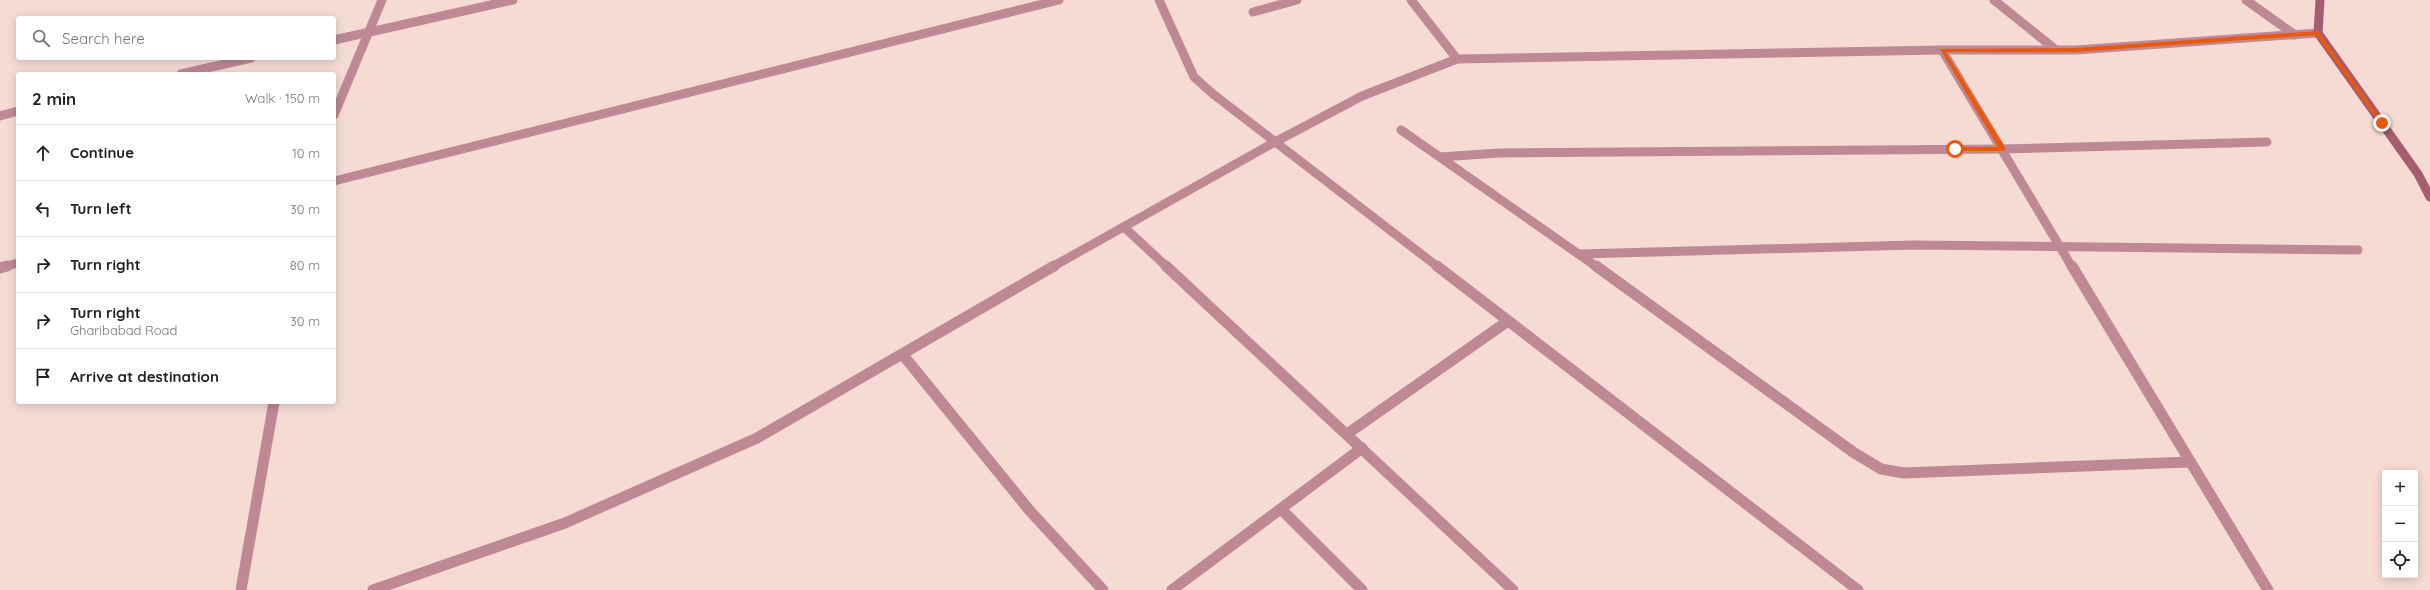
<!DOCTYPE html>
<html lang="en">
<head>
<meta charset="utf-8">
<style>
  body { margin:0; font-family:Quicksand,sans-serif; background:#f6f6f6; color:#222 }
  .controls { position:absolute; right:12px; bottom:12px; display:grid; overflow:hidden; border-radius:4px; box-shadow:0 2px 10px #0003 }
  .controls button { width:36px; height:36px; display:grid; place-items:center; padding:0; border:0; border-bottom:1px solid #e0e0e0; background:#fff; color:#222; font:20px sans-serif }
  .stop { position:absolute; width:12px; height:12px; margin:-9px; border:3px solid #ea580c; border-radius:50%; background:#fff }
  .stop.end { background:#ea580c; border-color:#fff; box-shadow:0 1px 4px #0008 }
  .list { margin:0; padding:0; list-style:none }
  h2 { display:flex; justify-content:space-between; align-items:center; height:52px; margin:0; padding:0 16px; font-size:17px }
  h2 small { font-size:13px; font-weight:400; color:#767676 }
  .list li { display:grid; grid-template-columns:26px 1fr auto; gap:12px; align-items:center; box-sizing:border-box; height:56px; padding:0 16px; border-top:1px solid #e0e0e0 }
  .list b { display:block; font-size:15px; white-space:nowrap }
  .list p { margin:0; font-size:13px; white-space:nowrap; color:#767676 }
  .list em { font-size:13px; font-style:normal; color:#767676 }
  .icon { flex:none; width:22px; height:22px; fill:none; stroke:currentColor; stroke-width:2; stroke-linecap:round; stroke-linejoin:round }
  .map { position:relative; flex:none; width:2430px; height:590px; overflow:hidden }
  .search { position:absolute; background:#fff; box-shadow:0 2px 10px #0003; left:16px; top:16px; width:320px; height:44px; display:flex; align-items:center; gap:10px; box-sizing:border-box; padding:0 14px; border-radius:4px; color:#767676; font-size:15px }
  .panel { position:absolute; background:#fff; box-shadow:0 2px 10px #0003; left:16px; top:72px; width:320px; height:332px; border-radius:4px }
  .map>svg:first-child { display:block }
</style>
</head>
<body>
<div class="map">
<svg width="2430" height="590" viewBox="0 0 2430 590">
  <rect width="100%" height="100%" fill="#f6dbd5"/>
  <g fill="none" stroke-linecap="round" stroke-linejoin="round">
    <!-- street-far1 -->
    <g stroke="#be8894" stroke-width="9">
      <polyline points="1159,0 1194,77 1213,94 1438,267"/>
      <polyline points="1411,0 1457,59 1942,50 2076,50 2318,33"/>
      <polyline points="1994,0 2056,50"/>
      <polyline points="2246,0 2295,35"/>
      <polyline points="1253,12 1297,0"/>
      <polyline points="334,40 513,0"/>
      <polyline points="1942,50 2072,267"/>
      <polyline points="181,74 251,58"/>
      <polyline points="334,115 382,0"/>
      <polyline points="0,116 18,111"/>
      <polyline points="1401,130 1597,267"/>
      <polyline points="1440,157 1499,153 2003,149 2267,142"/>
      <polyline points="334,181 1059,0"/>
      <polyline points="1124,227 1167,267"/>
      <polyline points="1579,254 1914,245 2358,250"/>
      <polyline points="3,267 18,263"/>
      <polyline points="1052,267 1275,142 1362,96 1457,59"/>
    </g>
    <!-- street -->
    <g stroke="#be8894" stroke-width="11">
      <polyline points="1166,266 1513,590"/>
      <polyline points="1437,266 1858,590"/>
      <polyline points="1596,266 1853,452 1881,469 1904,473 2189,462"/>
      <polyline points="2072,266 2268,590"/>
      <polyline points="0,268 7,266"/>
      <polyline points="903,355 1030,511 1103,590"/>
      <polyline points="1347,434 1508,321"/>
      <polyline points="1281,509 1362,590"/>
      <polyline points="241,590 274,402"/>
      <polyline points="373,590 565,523 757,438 1054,266"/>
      <polyline points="1172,590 1362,448"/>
    </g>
    <!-- secondary -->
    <polyline stroke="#a75c6f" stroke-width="9" points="2320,0 2318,33 2418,174 2430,197"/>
  </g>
  <!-- route -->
  <polygon fill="#ea580c" points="2318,31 2384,124 2380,124 2316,35 2076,52 1946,52 2006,149 2003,151 1955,151 1952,149 1955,147 1998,147 1940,49 2076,48"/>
</svg>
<div class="controls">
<button>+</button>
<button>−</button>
<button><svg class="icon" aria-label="locate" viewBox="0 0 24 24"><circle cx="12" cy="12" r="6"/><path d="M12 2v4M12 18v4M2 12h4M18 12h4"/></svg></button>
</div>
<div class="stop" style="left:1955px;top:149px"></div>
<div class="stop end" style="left:2382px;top:123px"></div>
<div class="search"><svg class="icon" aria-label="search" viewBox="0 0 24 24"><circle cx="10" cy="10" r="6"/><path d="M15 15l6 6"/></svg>Search here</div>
<section class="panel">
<h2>2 min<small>Walk · 150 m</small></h2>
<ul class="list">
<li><svg class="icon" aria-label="ahead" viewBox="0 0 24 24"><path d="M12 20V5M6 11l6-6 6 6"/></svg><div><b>Continue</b></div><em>10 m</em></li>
<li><svg class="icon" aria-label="left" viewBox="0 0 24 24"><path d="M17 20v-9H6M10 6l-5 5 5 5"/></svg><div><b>Turn left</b></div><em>30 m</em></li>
<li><svg class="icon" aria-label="right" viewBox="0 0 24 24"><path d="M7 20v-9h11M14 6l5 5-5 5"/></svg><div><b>Turn right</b></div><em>80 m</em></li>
<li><svg class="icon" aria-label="right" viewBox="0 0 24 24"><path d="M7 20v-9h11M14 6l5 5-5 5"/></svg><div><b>Turn right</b><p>Gharibabad Road</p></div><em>30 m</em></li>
<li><svg class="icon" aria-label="arrive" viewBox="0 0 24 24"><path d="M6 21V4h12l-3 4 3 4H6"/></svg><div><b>Arrive at destination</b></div></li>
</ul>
</section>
</div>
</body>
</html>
